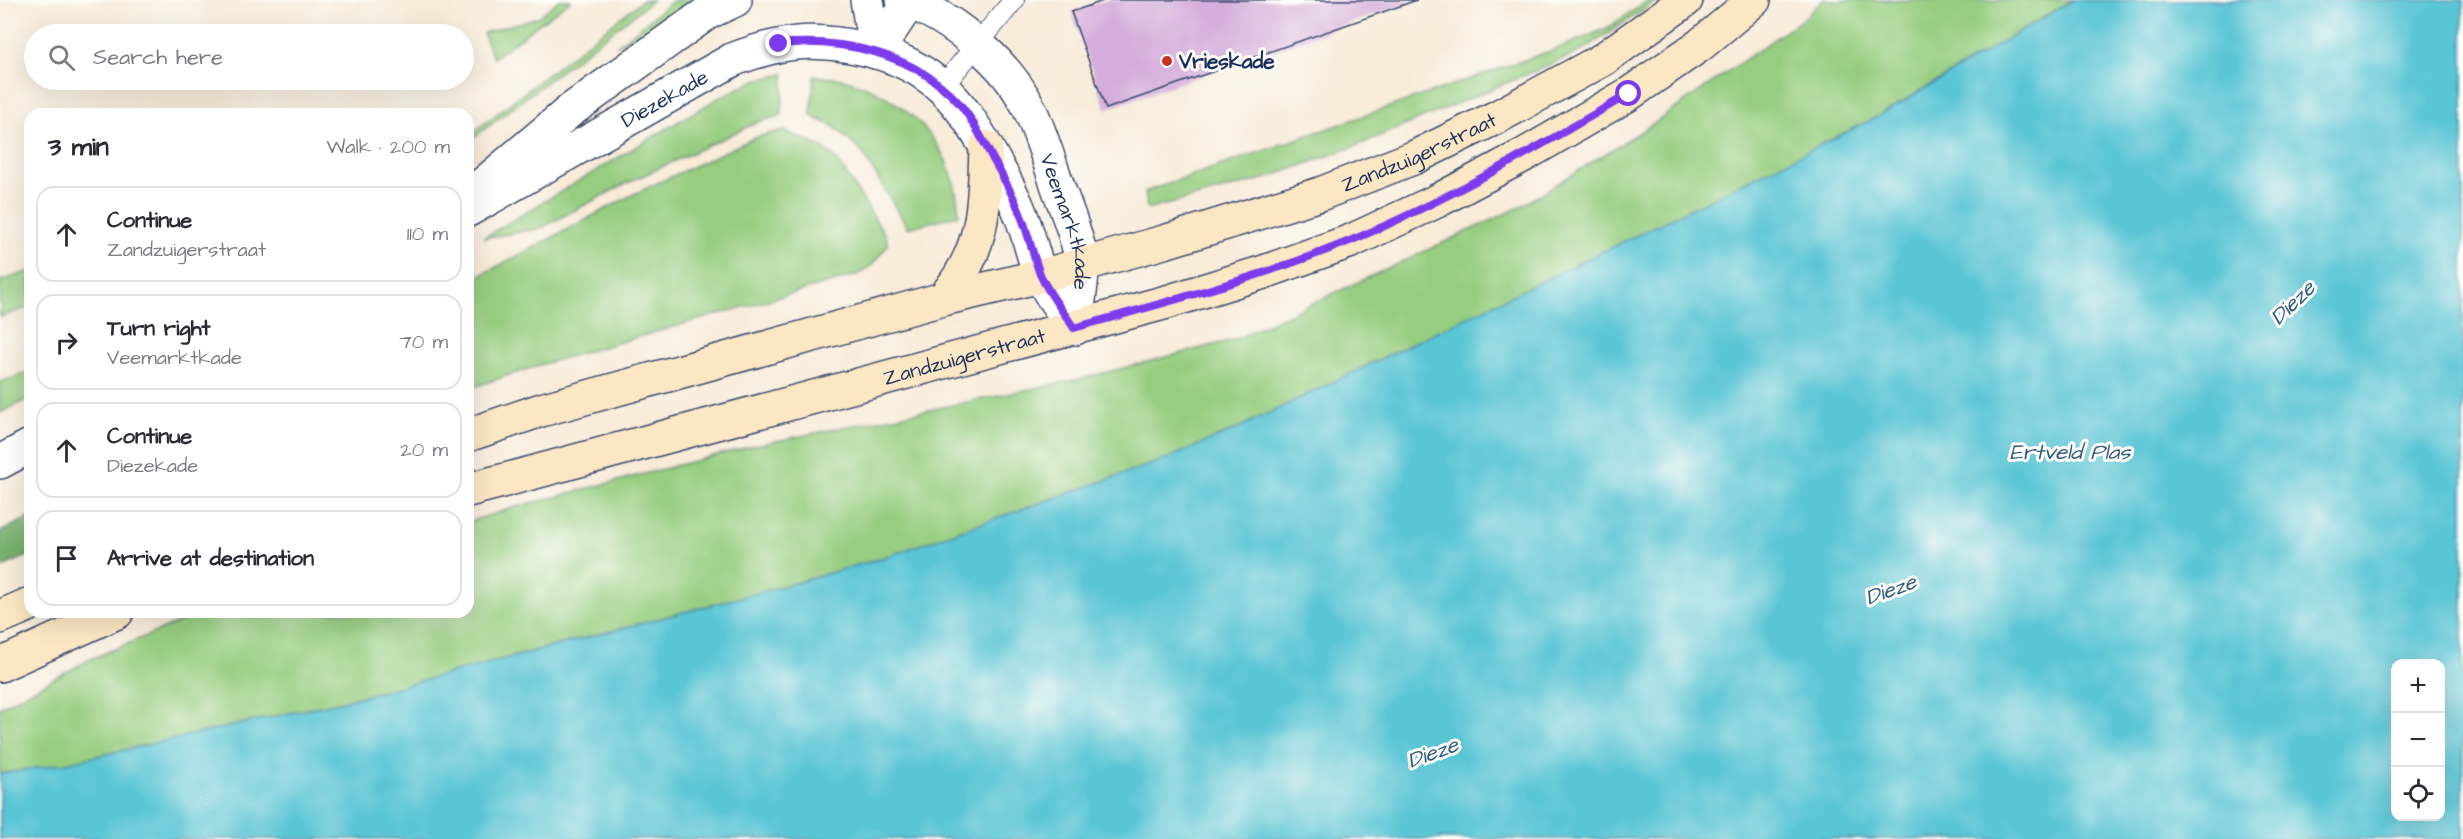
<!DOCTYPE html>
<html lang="en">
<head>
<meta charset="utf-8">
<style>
  body { margin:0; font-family:"Architects Daughter",sans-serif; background:#f2f2f3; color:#2b2b33 }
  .controls { position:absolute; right:18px; bottom:18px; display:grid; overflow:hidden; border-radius:12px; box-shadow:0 6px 24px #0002 }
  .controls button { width:54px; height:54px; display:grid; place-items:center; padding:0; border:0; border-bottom:2px solid #e1e1e2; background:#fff; color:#2b2b33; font:30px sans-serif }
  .stop { position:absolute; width:18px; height:18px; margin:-14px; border:4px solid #7c3aed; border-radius:50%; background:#fff }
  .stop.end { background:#7c3aed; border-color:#fff; box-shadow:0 2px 6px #0008 }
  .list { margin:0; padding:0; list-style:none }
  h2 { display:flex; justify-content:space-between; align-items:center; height:78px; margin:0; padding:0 24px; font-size:26px }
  h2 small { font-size:20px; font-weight:400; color:#7c7c81 }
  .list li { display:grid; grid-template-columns:39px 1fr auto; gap:18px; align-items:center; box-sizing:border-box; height:96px; margin:0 12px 12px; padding:0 12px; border:2px solid #e1e1e2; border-radius:18px }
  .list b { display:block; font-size:22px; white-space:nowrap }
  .list p { margin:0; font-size:20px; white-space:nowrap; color:#7c7c81 }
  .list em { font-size:20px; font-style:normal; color:#7c7c81 }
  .icon { flex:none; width:33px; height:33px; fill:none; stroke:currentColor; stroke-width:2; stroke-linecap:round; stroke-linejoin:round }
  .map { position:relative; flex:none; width:2463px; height:839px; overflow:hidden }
  .search { position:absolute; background:#fff; box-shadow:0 6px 24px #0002; left:24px; top:24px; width:450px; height:66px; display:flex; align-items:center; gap:15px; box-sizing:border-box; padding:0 21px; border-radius:33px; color:#7c7c81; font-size:22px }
  .panel { position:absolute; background:#fff; box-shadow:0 6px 24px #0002; left:24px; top:108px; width:450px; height:510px; border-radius:18px }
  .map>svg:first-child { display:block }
</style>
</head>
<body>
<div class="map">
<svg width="2463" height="839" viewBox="0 0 2463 839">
  <rect width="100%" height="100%" fill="#fdfcf7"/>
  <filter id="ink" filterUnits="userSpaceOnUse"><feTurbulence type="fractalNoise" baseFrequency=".0167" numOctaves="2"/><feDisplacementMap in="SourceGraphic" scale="12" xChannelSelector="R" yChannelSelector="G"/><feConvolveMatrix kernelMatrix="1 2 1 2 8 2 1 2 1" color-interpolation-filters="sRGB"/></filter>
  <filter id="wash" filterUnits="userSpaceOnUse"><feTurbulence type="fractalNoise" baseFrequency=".008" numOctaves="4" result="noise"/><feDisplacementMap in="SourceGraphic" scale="24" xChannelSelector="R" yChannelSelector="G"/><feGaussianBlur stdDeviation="1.35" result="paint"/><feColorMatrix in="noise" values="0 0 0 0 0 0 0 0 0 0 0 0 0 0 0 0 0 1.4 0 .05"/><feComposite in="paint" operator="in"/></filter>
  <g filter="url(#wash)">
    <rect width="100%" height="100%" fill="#f8ebd8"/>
    <!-- green -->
    <g fill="#96cd80" stroke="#587e6f" stroke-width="1.5">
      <polygon points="559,0 571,0 493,58 483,33 538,17"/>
      <polygon points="643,0 653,0 468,142 468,136"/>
      <polygon points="674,0 705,0 616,46"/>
      <polygon points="1649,0 1658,0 1580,52 1356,146 1264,179 1150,209 1147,207 1145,193 1150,190 1562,47 1607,28"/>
      <polygon points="1823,0 2073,0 1879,116 1672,218 1234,430 1169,458 882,558 795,583 352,699 66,763 0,774 0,707 93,658 204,612 468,612 468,522 516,507 756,445 1080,379 1233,340 1520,207 1653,124 1804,18"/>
      <polygon points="784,74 782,115 758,122 625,184 539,229 483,238 715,100 756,80"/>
      <path d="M814,76C824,77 836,77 846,80C896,94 940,131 954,183C957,194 958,205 959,215L908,228L862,152L833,126L811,116Z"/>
      <polygon points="783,130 823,148 838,161 886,236 888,245 872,265 857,275 543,364 468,389 468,282 632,195 754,138"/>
      <polygon points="30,271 30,307 0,317 0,281"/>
      <polygon points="30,372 30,398 0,413 0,382"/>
    </g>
    <!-- forest -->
    <polygon fill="#78b06e" stroke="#4a7066" stroke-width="1.5" points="30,517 30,555 0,568 0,532"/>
    <!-- water -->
    <path fill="#5ac5d5" stroke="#3a7a9a" stroke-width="1.5" fill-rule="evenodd" d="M2073,0H2463V839H0V774L66,763L352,699L795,583L882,558L1169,458L1234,430L1672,218L1879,116ZM2396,664H2440V816H2396Z"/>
    <g id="blocks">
      <!-- building -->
      <polygon fill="#d5addc" points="1106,0 1417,0 1106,109 1071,12"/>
    </g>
  </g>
  <g filter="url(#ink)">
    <use href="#blocks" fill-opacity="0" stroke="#3c4b70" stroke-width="1.5"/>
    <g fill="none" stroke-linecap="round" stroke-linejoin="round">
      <!-- service casing -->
      <g stroke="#3c4b70" stroke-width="22">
        <polyline id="service" points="942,87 1014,0"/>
      </g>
      <!-- minor casing -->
      <g stroke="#3c4b70" stroke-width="36">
        <g id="minor">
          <polyline points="867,0 876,52"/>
          <polyline points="876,52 911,0"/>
        </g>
      </g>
      <!-- tertiary casing -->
      <g stroke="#3c4b70" stroke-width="36">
        <g id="tertiary">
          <path id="s1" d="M903,0C952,16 1010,65 1031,112C1042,137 1050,164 1059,190C1066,208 1080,245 1082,264C1083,282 1077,309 1075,328"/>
          <polyline points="481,186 571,110 707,13 735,0"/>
          <path id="s2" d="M468,210L732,60C782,41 812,37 865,49C934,65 962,102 994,161C1004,179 1015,198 1022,218C1029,236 1033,256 1040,274C1048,293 1063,311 1075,328"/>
          <polyline points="0,462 30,446"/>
        </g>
      </g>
      <!-- secondary casing -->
      <g stroke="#3c4b70" stroke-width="36">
        <g id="secondary">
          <path d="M943,299C985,250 984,208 986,147"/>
          <path id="s3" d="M468,435L541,410L943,299L1041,276L1164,242L1320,194L1413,158L1497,117L1602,60L1686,0"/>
          <path id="s4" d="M468,490L1167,302L1264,272L1351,241L1437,201L1524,155L1629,94L1700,45L1754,0"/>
          <polyline points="0,617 30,604"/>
          <polyline points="0,665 117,612"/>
        </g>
      </g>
      <!-- service -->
      <use href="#service" stroke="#fff" stroke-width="20"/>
      <!-- minor -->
      <use href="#minor" stroke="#fff" stroke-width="33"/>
      <!-- tertiary -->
      <use href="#tertiary" stroke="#fff" stroke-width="33"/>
      <!-- secondary -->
      <use href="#secondary" stroke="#fbe7c3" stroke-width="33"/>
    </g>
  </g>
  <g fill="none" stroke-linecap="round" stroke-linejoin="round" filter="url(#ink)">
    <!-- route -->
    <path stroke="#7c3aed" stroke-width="8" d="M779,44C843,38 913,53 958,102C973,119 983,141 994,161C1004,179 1015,198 1022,218C1029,236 1033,256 1040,274C1048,293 1063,311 1074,328C1167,302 1263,277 1352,240C1448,200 1538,147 1629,94"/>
  </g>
  <!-- markers -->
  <circle fill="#c8321e" stroke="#fdfcf7" stroke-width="2" cx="1167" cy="61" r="6"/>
  <g text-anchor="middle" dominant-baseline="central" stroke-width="6" stroke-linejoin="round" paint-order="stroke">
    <!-- poi labels -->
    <g font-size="21" font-weight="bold" fill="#1b2f5e" stroke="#fdfcf7" text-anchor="start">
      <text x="1179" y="61">Vrieskade</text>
    </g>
    <!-- street labels -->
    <g font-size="21" fill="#1b2f5e" stroke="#fdfcf7">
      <text stroke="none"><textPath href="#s2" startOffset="226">Diezekade</textPath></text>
      <text stroke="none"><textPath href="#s3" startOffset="993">Zandzuigerstraat</textPath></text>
      <text stroke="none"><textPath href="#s1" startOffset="290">Veemarktkade</textPath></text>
      <text stroke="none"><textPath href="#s4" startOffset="514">Zandzuigerstraat</textPath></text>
    </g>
    <!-- water labels -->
    <g font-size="22" font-style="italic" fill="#2e5c82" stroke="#fdfcf7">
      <text transform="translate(2293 303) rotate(-44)">Dieze</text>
      <text x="2070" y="452">Ertveld Plas</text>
      <text transform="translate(1891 590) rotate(-20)">Dieze</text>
      <text transform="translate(1433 753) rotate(-20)">Dieze</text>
    </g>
  </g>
</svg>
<div class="controls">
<button>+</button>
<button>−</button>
<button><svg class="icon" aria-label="locate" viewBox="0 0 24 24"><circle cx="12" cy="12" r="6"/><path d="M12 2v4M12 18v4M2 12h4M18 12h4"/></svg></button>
</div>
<div class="stop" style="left:1629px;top:94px"></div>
<div class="stop end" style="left:779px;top:44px"></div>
<div class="search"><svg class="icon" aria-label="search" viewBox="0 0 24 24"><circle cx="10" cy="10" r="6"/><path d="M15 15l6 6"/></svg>Search here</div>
<section class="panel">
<h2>3 min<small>Walk · 200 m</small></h2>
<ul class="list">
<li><svg class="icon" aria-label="ahead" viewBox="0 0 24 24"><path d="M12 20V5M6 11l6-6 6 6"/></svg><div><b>Continue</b><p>Zandzuigerstraat</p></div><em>110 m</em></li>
<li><svg class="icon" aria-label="right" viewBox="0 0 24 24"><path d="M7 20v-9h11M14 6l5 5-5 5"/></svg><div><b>Turn right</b><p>Veemarktkade</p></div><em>70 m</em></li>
<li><svg class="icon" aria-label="ahead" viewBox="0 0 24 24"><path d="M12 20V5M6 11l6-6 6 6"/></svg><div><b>Continue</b><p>Diezekade</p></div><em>20 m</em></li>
<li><svg class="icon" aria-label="arrive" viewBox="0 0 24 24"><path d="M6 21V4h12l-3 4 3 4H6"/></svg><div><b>Arrive at destination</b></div></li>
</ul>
</section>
</div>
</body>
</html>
